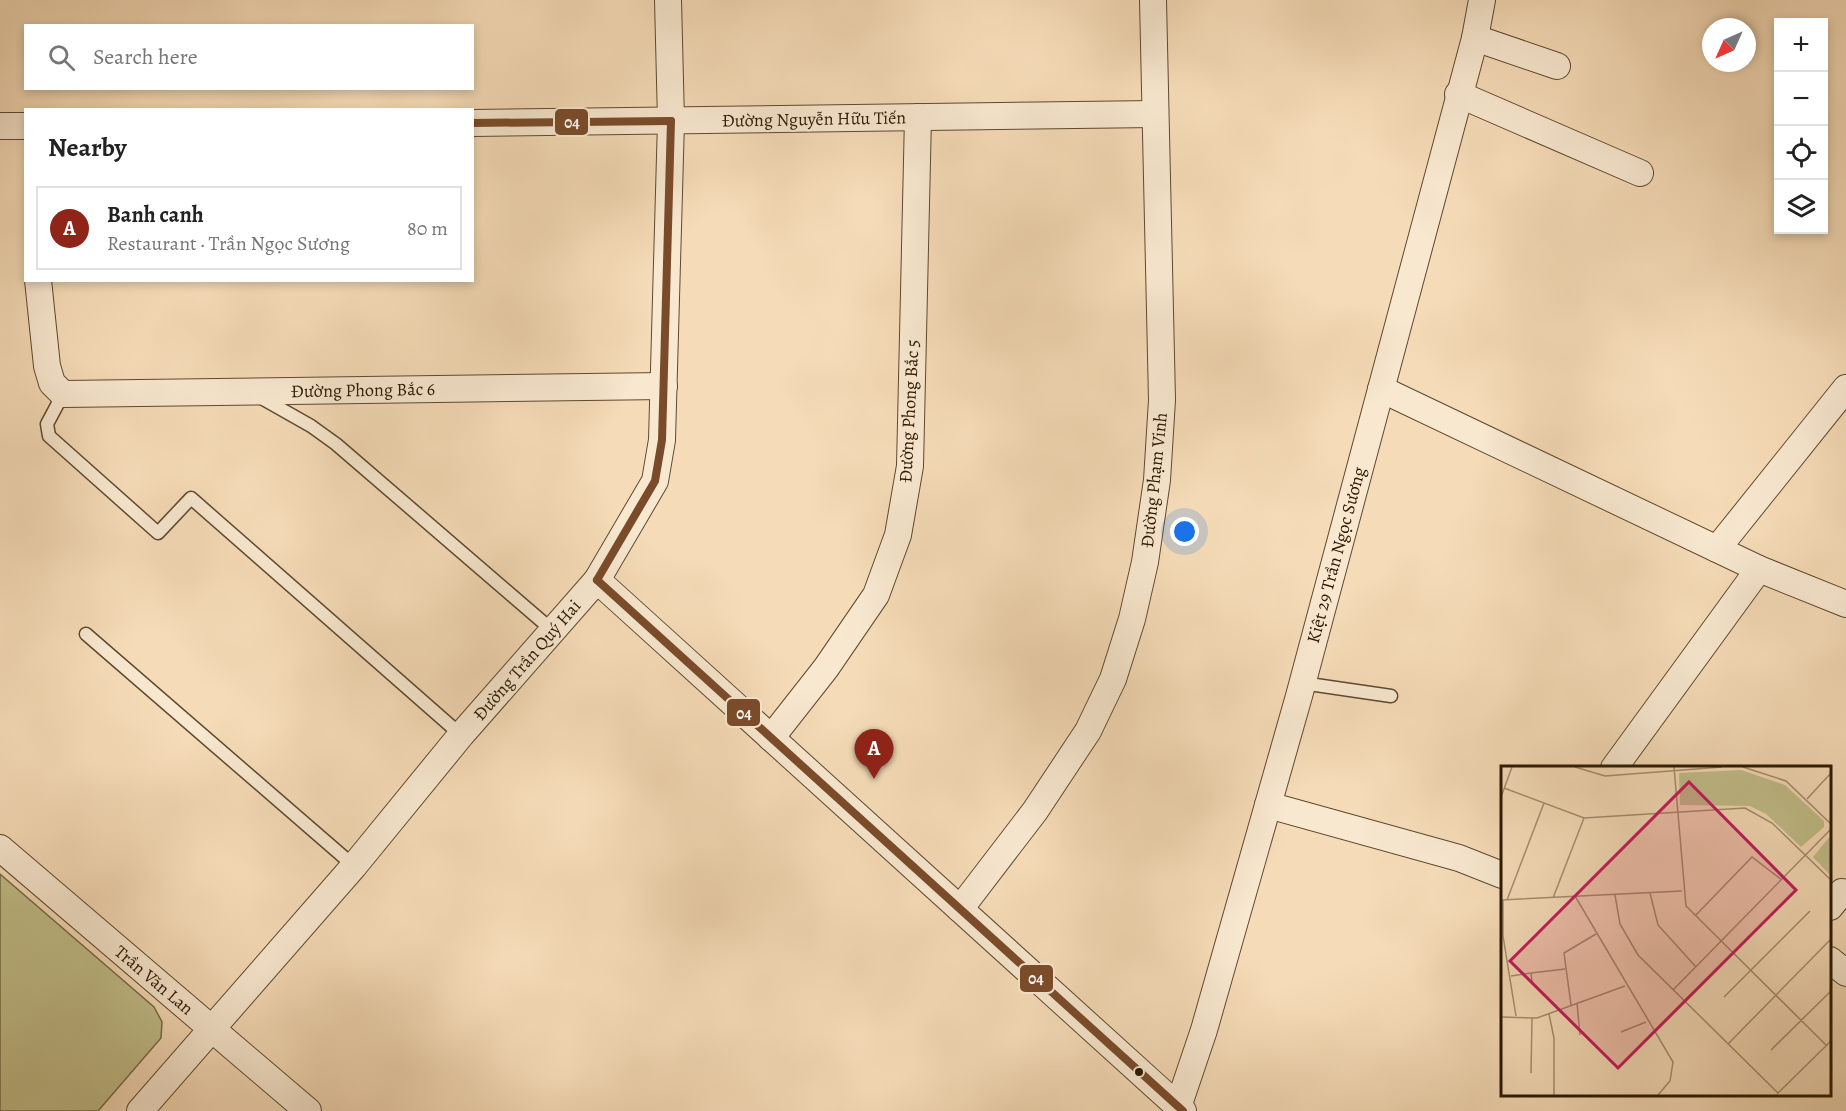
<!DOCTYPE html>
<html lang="en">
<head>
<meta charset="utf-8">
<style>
  body { margin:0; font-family:Alegreya,serif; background:#f6f6f6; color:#222 }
  .controls { position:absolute; right:18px; top:18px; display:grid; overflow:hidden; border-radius:0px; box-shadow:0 3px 9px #0003 }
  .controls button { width:54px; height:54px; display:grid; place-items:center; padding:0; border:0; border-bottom:2px solid #e0e0e0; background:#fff; color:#222; font:30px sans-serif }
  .compass { position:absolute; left:1702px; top:18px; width:54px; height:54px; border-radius:50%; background:#fff; box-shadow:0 3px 9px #0003; rotate:225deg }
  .you { position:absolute; left:1185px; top:532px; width:21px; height:21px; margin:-15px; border:4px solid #fff; border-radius:50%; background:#1a73e8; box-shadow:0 0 0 9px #1a73e833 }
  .badge { display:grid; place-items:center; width:39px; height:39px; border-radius:50%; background:#8f2418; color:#fff; font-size:20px; font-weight:700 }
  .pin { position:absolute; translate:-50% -50px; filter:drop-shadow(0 2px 3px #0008) }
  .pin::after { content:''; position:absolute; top:32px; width:21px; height:18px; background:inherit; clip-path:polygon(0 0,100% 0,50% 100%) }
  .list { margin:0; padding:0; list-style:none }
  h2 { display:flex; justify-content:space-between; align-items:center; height:78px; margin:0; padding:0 24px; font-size:26px }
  h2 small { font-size:20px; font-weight:400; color:#767676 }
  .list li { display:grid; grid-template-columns:39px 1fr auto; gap:18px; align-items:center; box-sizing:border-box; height:84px; margin:0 12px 12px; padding:0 12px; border:2px solid #e0e0e0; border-radius:0px }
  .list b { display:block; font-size:22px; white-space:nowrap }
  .list p { margin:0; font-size:20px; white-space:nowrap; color:#767676 }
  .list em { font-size:20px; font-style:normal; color:#767676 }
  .icon { flex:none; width:33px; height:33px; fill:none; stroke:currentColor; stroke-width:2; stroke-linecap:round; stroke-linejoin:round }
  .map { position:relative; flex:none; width:1846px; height:1111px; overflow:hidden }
  .search { position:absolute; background:#fff; box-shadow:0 3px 9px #0003; left:24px; top:24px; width:450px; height:66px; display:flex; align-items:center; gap:15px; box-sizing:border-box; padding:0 21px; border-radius:0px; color:#767676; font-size:22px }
  .panel { position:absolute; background:#fff; box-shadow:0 3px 9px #0003; left:24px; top:108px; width:450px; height:174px; border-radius:0px }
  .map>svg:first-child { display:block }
</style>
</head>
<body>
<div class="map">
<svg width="1846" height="1111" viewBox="0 0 1846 1111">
  <rect width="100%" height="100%" fill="#f5dbb7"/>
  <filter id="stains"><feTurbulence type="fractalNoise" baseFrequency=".00333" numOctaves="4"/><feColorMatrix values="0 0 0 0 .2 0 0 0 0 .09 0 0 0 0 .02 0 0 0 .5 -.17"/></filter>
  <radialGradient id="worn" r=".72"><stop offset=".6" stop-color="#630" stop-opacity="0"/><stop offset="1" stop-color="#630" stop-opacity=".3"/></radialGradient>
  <!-- green -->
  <polygon fill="#c1be8a" stroke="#766b45" stroke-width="1.5" points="0,874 154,1007 162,1022 161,1038 98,1111 0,1111"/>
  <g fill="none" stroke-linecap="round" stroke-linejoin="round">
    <!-- service casing -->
    <g stroke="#5e492e" stroke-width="15">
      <g id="service">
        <polyline points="63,394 47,424 49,436 158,533 191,498 461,735"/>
        <polyline points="258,396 311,426 336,444 552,630"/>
        <polyline points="86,634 354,866"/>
        <polyline points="1302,683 1391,696"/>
      </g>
    </g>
    <!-- minor casing -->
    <g stroke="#5e492e" stroke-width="28">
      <g id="minor">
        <polyline points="1475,38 1557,66"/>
        <polyline points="1458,94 1640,173"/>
        <polyline points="472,123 1155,114"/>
        <polyline points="0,126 26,126"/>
        <polyline points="38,280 47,366 52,383 63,394 664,386"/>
        <polyline points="1381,389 1759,569 1846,604"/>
        <polyline points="1717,549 1846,388"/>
        <polyline points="597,580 1183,1111"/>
        <polyline points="771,738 826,668 876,595 898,535 910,466 918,117"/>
        <polyline points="1614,768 1759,569"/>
        <polyline points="1268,805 1459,858 1502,875"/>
        <polyline points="0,848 308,1111"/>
        <polyline points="1830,907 1842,892"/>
        <polyline points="960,909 1035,811 1088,731 1113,679 1132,619 1145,562 1157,480 1162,400 1153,0"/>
        <polyline points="1830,960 1846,973"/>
        <polyline points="1178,1107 1204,1030 1299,696 1475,38 1482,0"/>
        <polyline points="140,1111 354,866 461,735 597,580 655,481 662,440 671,121 668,0"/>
      </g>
    </g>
    <!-- service -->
    <use href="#service" stroke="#f8e8d0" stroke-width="12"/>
    <!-- minor -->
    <use href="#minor" stroke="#f8e8d0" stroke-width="26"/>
    <!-- bus-1 casing -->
    <g stroke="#f8e8d0" stroke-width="12">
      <g id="bus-1">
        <polyline points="472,123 671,121"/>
        <polyline points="597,580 1183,1111"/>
        <polyline points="597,580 655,481 662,440 671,121"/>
      </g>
    </g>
    <!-- bus-1 -->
    <use href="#bus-1" stroke="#7a4b2a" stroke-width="8"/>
  </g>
  <!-- markers -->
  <circle fill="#2b1800" stroke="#f8e8d0" stroke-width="2" cx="1139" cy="1072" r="5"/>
  <g text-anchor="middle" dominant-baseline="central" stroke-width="4.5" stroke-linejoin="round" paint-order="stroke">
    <!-- street labels -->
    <g font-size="18" fill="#2b1800" stroke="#f8e8d0">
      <text transform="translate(814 119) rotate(-1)">Đường Nguyễn Hữu Tiến</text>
      <text transform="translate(363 390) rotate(-1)">Đường Phong Bắc 6</text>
      <text transform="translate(909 411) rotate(-87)">Đường Phong Bắc 5</text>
      <text transform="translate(1154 480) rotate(-84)">Đường Phạm Vinh</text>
      <text transform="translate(1336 555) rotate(-75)">Kiệt 29 Trần Ngọc Sương</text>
      <text transform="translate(527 660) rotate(-49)">Đường Trần Quý Hai</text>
      <text transform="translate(154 980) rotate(40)">Trần Văn Lan</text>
    </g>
  </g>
  <!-- overview -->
  <g transform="translate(1501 766)">
    <rect width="330" height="330" fill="#f5dbb7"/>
    <path d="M240,4L284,19L323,55V61L300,81L265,48L249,40L179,39L178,7ZM330,69V110L312,91Z" fill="#c1be8a"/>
    <path fill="none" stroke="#a48d6e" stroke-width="1.5" d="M74,1L104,10L221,1M173,1L185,140L326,280M242,1L285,15L330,58M3,22L83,52L244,42L271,57L330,114M0,31L11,1M306,33L329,8M149,127L157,159L195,201M114,129L119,158L137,189L277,327M74,130L172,296L169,315L157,329M52,132L83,52M0,134L181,125M2,134V170L15,250M6,134L43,37M194,150L251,91L281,114M30,207L64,203M10,210L30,207L31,216M172,224L330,63M223,231L309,145M76,237L79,269M70,239L63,187L95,168M48,248L53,272V329M0,251L36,252L124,220M120,266L145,256M227,278L330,173M270,284L330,225M30,307L31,252M276,328L330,275"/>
    <path fill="#c2185b" fill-opacity="0.15" stroke="#c2185b" stroke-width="3" d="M188,16L295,124L117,302L9,195Z"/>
    <rect width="330" height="330" fill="none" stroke="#2b1800" stroke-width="3"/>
  </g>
  <g stroke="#f8e8d0" stroke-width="2">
    <rect x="554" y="108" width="35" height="28" rx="6" fill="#7a4b2a"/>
    <rect x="726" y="698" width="35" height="29" rx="6" fill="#7a4b2a"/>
    <rect x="1019" y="964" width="35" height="29" rx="6" fill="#7a4b2a"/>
  </g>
  <g font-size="16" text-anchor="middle" font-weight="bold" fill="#fff">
    <text x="572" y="128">04</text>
    <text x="744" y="719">04</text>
    <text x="1036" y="984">04</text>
  </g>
  <rect width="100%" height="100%" filter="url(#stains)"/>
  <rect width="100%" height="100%" fill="url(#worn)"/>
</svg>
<div class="controls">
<button>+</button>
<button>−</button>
<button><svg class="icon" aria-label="locate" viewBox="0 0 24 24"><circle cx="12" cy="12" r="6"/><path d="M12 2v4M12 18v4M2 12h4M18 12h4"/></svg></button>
<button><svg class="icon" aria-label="layers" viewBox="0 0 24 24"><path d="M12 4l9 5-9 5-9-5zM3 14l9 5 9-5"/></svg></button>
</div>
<svg class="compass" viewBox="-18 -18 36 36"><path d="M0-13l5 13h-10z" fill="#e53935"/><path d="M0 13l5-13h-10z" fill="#767676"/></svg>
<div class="you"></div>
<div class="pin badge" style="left:874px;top:779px">A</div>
<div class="search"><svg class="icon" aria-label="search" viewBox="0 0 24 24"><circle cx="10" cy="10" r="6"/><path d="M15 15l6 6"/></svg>Search here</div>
<section class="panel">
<h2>Nearby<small></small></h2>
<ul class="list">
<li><span class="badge">A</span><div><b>Banh canh</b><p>Restaurant · Trần Ngọc Sương</p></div><em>80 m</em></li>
</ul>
</section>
</div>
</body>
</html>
